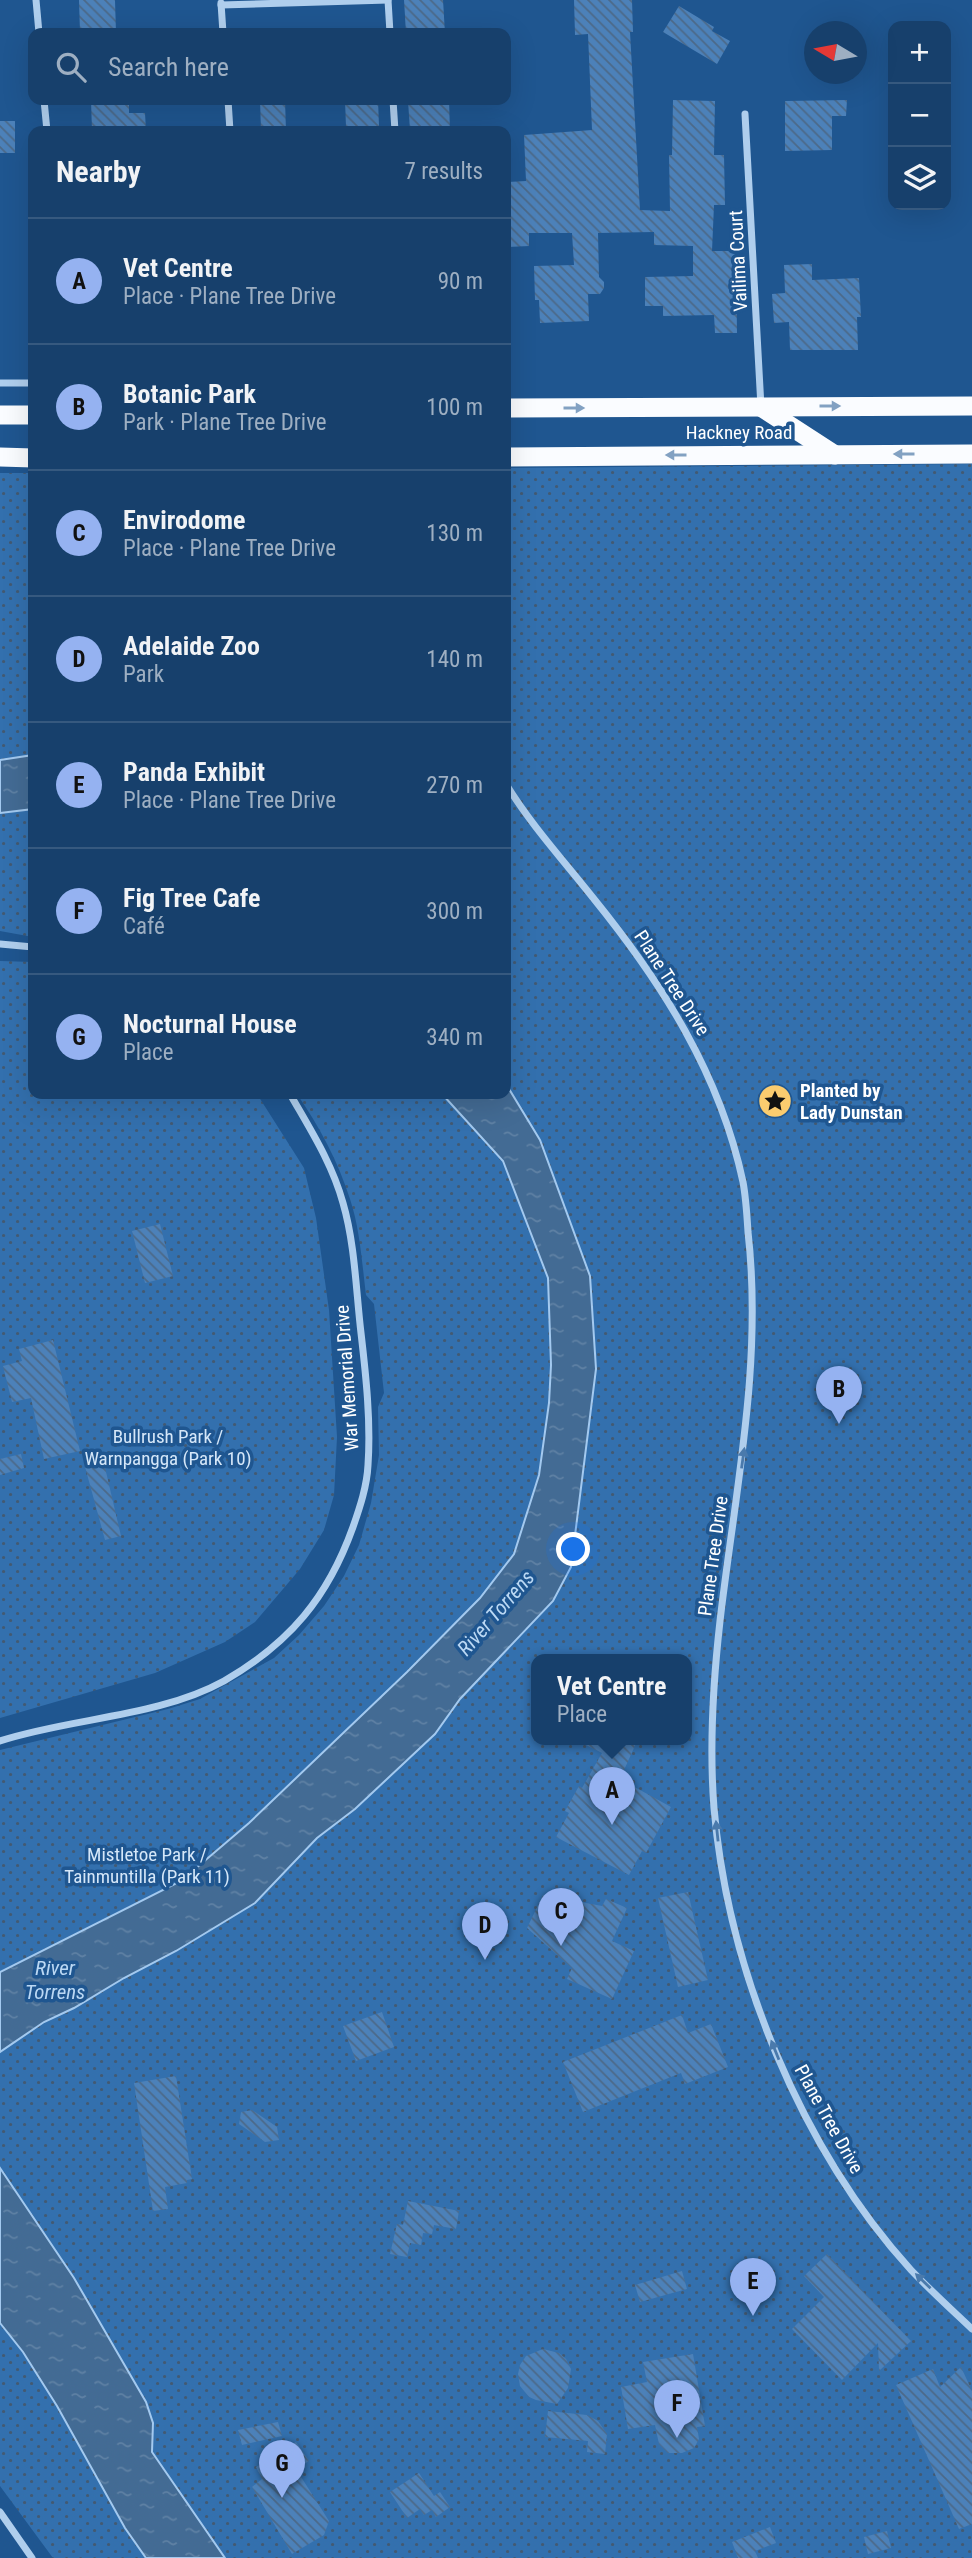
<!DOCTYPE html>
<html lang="en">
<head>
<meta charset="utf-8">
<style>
  body { margin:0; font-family:"Roboto Condensed",sans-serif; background:#204772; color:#f1f3f6 }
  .controls { position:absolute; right:21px; top:21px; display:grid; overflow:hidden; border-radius:14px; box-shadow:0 7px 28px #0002 }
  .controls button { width:63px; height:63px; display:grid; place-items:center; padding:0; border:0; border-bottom:2px solid #36597f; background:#17406c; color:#f1f3f6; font:35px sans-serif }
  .compass { position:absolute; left:804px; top:21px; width:63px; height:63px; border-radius:50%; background:#17406c; box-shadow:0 7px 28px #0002; rotate:280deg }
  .you { position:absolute; left:574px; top:1550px; width:24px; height:24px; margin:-18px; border:5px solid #fff; border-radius:50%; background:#1a73e8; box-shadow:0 0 0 10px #1a73e833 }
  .badge { display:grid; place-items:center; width:46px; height:46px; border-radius:50%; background:#95b2f1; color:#111; font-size:23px; font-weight:700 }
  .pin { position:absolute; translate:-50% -58px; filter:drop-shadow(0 2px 4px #0008) }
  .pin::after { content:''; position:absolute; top:37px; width:24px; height:21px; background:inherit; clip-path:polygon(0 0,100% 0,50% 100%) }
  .popup { position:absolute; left:531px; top:1654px; width:161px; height:91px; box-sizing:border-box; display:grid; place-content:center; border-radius:14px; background:#17406c; filter:drop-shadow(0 2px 5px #0005); font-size:23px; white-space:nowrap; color:#9eafc2 }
  .popup b { font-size:26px; color:#f1f3f6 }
  .popup::after { content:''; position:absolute; left:50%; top:100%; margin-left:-14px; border:14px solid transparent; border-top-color:#17406c }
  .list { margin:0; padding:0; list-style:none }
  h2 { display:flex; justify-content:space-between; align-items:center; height:91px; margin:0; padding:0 28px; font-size:30px }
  h2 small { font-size:23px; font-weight:400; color:#9eafc2 }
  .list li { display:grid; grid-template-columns:46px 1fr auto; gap:21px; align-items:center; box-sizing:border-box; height:126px; padding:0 28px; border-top:2px solid #36597f }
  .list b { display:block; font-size:26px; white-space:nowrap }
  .list p { margin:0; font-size:23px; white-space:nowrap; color:#9eafc2 }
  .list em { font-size:23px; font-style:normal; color:#9eafc2 }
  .icon { flex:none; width:38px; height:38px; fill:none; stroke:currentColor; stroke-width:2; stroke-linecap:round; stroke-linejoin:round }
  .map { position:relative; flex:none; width:972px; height:2558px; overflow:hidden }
  .search { position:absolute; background:#17406c; box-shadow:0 7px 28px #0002; left:28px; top:28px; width:483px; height:77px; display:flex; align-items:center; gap:18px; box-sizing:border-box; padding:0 24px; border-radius:14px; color:#9eafc2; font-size:26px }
  .panel { position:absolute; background:#17406c; box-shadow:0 7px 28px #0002; left:28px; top:126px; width:483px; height:973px; border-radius:14px }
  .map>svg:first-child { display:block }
</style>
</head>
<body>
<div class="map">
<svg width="972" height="2558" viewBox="0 0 972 2558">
  <defs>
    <pattern id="park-dots" width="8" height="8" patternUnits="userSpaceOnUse" patternTransform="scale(1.75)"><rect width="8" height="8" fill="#3370ae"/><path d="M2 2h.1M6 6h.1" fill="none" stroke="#425a73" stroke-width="1.8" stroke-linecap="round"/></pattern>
    <pattern id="water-ripples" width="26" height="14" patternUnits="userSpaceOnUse" patternTransform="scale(1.75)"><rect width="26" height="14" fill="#436b94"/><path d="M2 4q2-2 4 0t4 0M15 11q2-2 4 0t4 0" fill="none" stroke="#5f81a4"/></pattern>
    <pattern id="building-back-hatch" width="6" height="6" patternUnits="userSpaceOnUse" patternTransform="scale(1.75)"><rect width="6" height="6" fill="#4c81b9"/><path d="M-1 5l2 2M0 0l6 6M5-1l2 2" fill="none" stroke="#4c6988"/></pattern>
  </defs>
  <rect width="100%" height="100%" fill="#1f5690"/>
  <!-- park -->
  <g fill="url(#park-dots)" fill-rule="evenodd">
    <path d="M972,464V2558H53L0,2486V1750L168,1709L200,1699L274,1658L299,1635L324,1606L344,1576L359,1545L371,1503L379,1455L378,1407L384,1393L374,1304L366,1295C362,1263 360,1229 350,1199C338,1161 319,1126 297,1094H442L503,1161L548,1278L551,1365L596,1369L540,1140L506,1084V468ZM537,1659H687V1739H537Z"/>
    <polygon points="0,473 33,473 33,755 0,760"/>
    <polygon points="33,809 33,937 0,931 0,813"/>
    <polygon points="0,961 33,962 33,1094 257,1094 304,1168 316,1218 329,1310 337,1437 334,1495 324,1530 300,1569 255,1622 225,1642 155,1673 0,1718"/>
  </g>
  <!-- water -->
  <g fill="url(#water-ripples)" stroke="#a3c9ef" stroke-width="2">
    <polygon points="33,755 33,809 0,813 0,760"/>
    <polygon points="506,1084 540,1140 590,1276 596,1369 571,1567 553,1601 460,1699 435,1734 355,1809 317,1838 255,1903 176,1951 124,1978 74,2008 44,2022 0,2052 0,1972 181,1881 249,1823 407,1672 480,1598 514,1554 539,1475 549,1403 551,1365 548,1278 503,1161 442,1094 506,1094"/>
    <polygon points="0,2168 74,2278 146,2402 153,2423 152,2452 225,2558 146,2558 125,2528 57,2406 23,2352 0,2323"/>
  </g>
  <!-- building -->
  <g fill="url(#building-back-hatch)">
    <polygon points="79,0 115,0 116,33 80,33"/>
    <polygon points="404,0 443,0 445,33 406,33"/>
    <polygon points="574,0 632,0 633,32 630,32 640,210 670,211 669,155 672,155 673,100 715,101 714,155 724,155 725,205 714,205 712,251 736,251 737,333 715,333 714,315 663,316 663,306 645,306 645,277 693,276 693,246 654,245 654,232 598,233 599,277 604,282 604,288 600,294 588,294 589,321 540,323 539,300 535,300 534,266 574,265 572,233 529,233 529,246 506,247 506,182 526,181 524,135 592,130 588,34 575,35"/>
    <polygon points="679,6 714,27 712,31 730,41 717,64 663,32"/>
    <polygon points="91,100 129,100 129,113 145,113 146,131 92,131"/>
    <polygon points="260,100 285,100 286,131 261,131"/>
    <polygon points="345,100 378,100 379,126 346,127"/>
    <polygon points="408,100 449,100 450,131 410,131"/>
    <polygon points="847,100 846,116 832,116 832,150 785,151 785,101"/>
    <rect x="0" y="121" width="15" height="32"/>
    <polygon points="812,264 812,280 859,278 861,317 857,317 858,350 790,350 789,322 774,323 772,294 785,293 784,265"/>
    <polygon points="160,1224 173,1276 145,1283 132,1231"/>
    <polygon points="53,1340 80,1451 44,1459 31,1398 12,1402 3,1366 22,1361 19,1349"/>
    <polygon points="21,1454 24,1468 0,1475 0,1459"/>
    <polygon points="103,1459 121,1536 105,1540 84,1463"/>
    <polygon points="574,1739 638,1739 620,1779 671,1807 646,1853 642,1851 629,1875 556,1837 569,1813 565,1811 579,1786 582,1788 602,1753"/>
    <polygon points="688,1892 708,1980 678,1987 658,1898"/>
    <polygon points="543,1895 602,1906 606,1899 627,1908 612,1941 634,1951 612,1999 567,1979 572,1968 527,1928"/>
    <polygon points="382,2012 394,2047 356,2061 343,2026"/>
    <polygon points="682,2015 688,2033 711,2024 728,2067 685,2084 681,2073 583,2112 563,2062"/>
    <polygon points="176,2076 192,2179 187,2180 187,2183 165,2187 168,2209 153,2211 134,2083"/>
    <polygon points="252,2110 277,2127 279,2140 265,2142 239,2124 241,2112"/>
    <polygon points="408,2201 459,2211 456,2229 434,2225 432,2234 423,2233 421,2245 410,2243 407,2257 390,2254 397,2224 403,2225"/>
    <polygon points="827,2254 911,2341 879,2371 878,2343 842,2380 792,2329 824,2297 804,2276"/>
    <polygon points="682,2271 687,2289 640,2302 635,2285"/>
    <polygon points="543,2349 559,2353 566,2359 571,2369 568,2388 557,2404 536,2400 529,2397 520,2386 518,2374 520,2365 526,2356"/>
    <polygon points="693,2354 705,2426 697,2427 699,2439 694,2448 682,2453 668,2453 659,2444 655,2425 628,2429 621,2387 647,2382 643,2362"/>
    <polygon points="961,2367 972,2391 972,2524 959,2529 896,2385 933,2369 940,2387"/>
    <polygon points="548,2411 587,2415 598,2421 607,2434 605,2454 587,2452 588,2441 545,2437"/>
    <polygon points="278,2422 282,2436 242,2445 238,2430"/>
    <polygon points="296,2442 309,2461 296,2469 329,2521 324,2535 292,2554 252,2487 262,2479 256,2467"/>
    <polygon points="419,2473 434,2496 440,2492 450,2507 436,2517 432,2510 424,2515 420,2509 407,2518 390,2492"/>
    <polygon points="770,2527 776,2543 755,2551 758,2558 738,2558 732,2542"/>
    <polygon points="887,2531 891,2548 868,2554 864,2537"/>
  </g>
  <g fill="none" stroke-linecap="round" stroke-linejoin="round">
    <!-- minor -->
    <g stroke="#afceed" stroke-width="7">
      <polyline points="36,0 39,33"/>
      <polyline points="388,0 390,33"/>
      <polyline points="221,3 223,33"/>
      <polyline points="221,5 388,0"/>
      <polyline points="44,100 47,131"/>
      <polyline points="228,100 230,131"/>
      <polyline points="393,100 395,131"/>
      <polyline points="745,114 761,407"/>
      <polyline points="0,383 33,383"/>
      <path d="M506,784C531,825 564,861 594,899C662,983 720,1074 743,1182C746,1198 747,1216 748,1232C763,1363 735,1492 720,1621C713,1683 709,1745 714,1808C728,1970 801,2149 911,2270C930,2290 952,2310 972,2329"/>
      <polyline points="0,944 33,947"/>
      <path d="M0,1741C70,1718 159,1717 224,1681C290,1643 328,1597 353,1527C360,1507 367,1486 368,1465C371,1422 366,1376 361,1333C356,1291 355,1244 343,1203C332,1163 310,1129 290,1094"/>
      <polyline points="0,2512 32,2558"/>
    </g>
    <!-- trunk -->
    <g stroke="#fafcff" stroke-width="19">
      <polyline points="761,407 835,455"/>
      <polyline points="506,408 972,406"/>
      <polyline points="0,415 33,415"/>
      <polyline points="0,457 33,458"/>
      <polyline points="506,457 972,454"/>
    </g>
  </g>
  <!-- one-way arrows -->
  <defs><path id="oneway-solid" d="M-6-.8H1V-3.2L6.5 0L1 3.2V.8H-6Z" transform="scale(1.75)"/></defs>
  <g fill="#82a1c2">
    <use href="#oneway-solid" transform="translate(830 406)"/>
    <use href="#oneway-solid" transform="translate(574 408)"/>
    <use href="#oneway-solid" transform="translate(904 454) rotate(180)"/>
    <use href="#oneway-solid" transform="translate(676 455) rotate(-180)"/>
  </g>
  <g fill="#4a7aac">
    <use href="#oneway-solid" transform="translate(743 1458) rotate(-82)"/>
    <use href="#oneway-solid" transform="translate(717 1831) rotate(-96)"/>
    <use href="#oneway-solid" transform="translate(775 2050) rotate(-112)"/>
    <use href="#oneway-solid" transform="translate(923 2281) rotate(-136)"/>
  </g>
  <!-- icons -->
  <defs>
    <g id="sight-disc" transform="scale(1.75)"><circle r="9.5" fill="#fbcc6f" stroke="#1f5690"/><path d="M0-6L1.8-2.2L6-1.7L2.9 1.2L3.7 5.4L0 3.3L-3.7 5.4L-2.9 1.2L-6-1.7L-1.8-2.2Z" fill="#111"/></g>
  </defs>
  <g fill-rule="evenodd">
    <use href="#sight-disc" x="775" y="1101"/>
  </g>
  <g text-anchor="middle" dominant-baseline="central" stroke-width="7" stroke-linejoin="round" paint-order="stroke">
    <!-- street labels -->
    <g font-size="19" fill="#fff" stroke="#1f5690">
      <text transform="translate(738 261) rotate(-93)">Vailima Court</text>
      <text x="739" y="432">Hackney Road</text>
      <text transform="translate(672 983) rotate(57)">Plane Tree Drive</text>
      <text transform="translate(347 1378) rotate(-94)">War Memorial Drive</text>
      <text transform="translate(713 1556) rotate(-82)">Plane Tree Drive</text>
      <text transform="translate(829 2119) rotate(61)">Plane Tree Drive</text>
    </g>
    <!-- poi labels -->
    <g font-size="19" font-weight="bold" fill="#fff" stroke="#1f5690" text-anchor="start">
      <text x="800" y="1090">Planted by<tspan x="800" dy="22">Lady Dunstan</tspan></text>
    </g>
    <!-- park labels -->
    <g font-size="19" fill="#d5e7f9" stroke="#1f5690">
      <text x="168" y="1436">Bullrush Park /<tspan x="168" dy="22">Warnpangga (Park 10)</tspan></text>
      <text x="147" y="1854">Mistletoe Park /<tspan x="147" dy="22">Tainmuntilla (Park 11)</tspan></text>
    </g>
    <!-- water labels -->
    <g font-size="21" font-style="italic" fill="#bbd8f4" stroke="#1f5690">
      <text transform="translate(496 1613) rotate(-49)">River Torrens</text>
      <text x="55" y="1968">River<tspan x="55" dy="24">Torrens</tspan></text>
    </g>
  </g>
</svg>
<div class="controls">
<button>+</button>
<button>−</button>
<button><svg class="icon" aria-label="layers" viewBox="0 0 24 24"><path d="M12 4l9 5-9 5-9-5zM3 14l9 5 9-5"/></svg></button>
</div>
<svg class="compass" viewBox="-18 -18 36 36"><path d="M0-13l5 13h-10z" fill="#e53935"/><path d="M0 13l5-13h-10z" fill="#9eafc2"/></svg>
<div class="you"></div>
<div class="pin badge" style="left:612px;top:1825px">A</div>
<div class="popup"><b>Vet Centre</b>Place</div>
<div class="pin badge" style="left:839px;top:1424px">B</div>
<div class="pin badge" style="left:561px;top:1946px">C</div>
<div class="pin badge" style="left:485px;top:1960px">D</div>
<div class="pin badge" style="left:753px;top:2316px">E</div>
<div class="pin badge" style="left:677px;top:2438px">F</div>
<div class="pin badge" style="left:282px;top:2498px">G</div>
<div class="search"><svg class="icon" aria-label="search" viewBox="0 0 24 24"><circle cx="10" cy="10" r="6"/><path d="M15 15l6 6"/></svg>Search here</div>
<section class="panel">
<h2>Nearby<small>7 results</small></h2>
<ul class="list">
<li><span class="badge">A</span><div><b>Vet Centre</b><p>Place · Plane Tree Drive</p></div><em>90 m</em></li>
<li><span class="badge">B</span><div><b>Botanic Park</b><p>Park · Plane Tree Drive</p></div><em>100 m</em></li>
<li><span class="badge">C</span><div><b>Envirodome</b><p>Place · Plane Tree Drive</p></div><em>130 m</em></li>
<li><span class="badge">D</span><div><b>Adelaide Zoo</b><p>Park</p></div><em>140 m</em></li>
<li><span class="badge">E</span><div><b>Panda Exhibit</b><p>Place · Plane Tree Drive</p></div><em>270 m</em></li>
<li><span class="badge">F</span><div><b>Fig Tree Cafe</b><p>Café</p></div><em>300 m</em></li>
<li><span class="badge">G</span><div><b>Nocturnal House</b><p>Place</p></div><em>340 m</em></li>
</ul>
</section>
</div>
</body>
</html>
